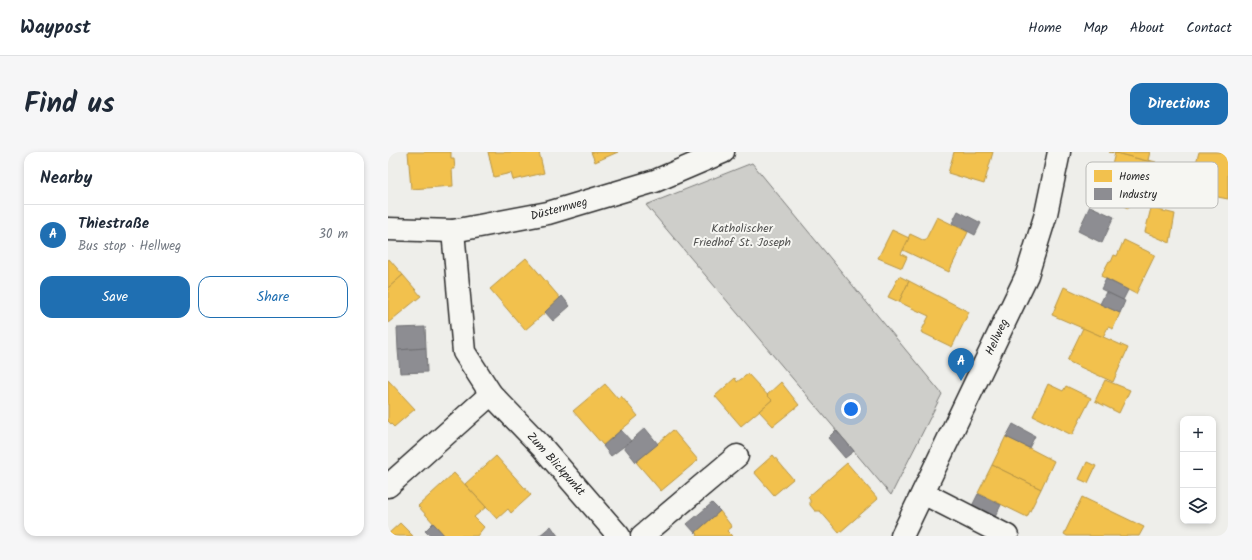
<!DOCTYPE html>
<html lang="en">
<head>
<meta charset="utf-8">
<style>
  body { margin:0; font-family:Kalam,sans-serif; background:#f6f6f7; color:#1f2937 }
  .controls { position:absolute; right:12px; bottom:12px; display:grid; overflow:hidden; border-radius:8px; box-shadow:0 2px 6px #0003 }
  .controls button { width:36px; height:36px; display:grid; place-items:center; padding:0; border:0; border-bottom:1px solid #e0e1e3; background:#fff; color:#1f2937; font:20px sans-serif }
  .you { position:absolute; left:463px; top:257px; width:14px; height:14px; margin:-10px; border:3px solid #fff; border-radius:50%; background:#1a73e8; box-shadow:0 0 0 6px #1a73e833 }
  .badge { display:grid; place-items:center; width:26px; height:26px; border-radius:50%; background:#1f6fb2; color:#fff; font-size:13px; font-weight:700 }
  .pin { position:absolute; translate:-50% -33px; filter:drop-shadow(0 1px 2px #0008) }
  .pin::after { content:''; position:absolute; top:21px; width:14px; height:12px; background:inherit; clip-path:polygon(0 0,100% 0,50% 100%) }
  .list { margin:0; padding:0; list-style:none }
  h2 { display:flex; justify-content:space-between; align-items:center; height:52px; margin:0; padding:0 16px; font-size:17px }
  h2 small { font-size:13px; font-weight:400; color:#747a83 }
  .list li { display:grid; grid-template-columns:26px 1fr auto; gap:12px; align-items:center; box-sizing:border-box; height:60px; padding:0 16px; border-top:1px solid #e0e1e3 }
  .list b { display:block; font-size:15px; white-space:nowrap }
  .list p { margin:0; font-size:13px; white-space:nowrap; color:#747a83 }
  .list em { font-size:13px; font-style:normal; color:#747a83 }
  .actions { display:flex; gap:8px; padding:12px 16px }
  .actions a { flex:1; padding:9px 0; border:1px solid #1f6fb2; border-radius:12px; text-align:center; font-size:14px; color:#1f6fb2 }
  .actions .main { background:#1f6fb2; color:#fff }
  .icon { flex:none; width:22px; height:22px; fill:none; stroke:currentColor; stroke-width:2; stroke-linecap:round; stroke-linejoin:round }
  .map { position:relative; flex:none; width:840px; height:384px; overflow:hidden; border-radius:12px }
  header { display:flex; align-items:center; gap:24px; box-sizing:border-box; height:56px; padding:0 20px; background:#fff; border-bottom:1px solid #e0e1e3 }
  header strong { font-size:19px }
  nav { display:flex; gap:22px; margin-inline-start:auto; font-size:14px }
  .intro { display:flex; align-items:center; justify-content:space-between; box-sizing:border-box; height:96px; padding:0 24px }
  h1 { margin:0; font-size:28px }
  .button { padding:10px 18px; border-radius:12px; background:#1f6fb2; color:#fff; font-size:14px; font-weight:700 }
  main { display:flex; gap:24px; padding:0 24px }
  aside { flex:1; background:#fff; border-radius:12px; box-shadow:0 2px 6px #0003 }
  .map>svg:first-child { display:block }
</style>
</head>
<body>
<header>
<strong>Waypost</strong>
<nav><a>Home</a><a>Map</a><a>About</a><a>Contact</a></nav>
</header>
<div class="intro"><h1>Find us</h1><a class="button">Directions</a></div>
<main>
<aside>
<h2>Nearby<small></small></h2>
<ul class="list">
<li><span class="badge">A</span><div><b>Thiestraße</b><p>Bus stop · Hellweg</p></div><em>30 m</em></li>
</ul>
<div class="actions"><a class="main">Save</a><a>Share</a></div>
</aside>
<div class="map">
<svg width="840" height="384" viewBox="0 0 840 384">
  <rect width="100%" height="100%" fill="#eeeeea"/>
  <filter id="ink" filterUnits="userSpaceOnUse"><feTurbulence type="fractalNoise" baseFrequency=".025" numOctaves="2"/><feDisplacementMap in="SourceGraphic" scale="8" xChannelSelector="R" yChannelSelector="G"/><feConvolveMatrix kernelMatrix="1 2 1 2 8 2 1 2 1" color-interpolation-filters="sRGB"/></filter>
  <g filter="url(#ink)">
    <!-- green -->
    <polygon fill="#cececa" stroke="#7c7c7a" points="364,11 554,242 503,343 258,53"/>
    <!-- homes -->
    <g fill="#f2c14e" stroke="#b69444">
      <polygon points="20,0 63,0 63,7 66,7 67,17 64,17 65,34 23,37"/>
      <polygon points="100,0 151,0 156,21 125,28 123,21 106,25"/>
      <polygon points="203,0 230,0 207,10"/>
      <polygon points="566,0 605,0 596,32 560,21"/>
      <polygon points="721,0 724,0 767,11 756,55 746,52 739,57 735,50 716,45 727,1"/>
      <polygon points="724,0 762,0 760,8 768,10 767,11"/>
      <polygon points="811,0 840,0 840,47 804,40 807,23 805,22"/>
      <polygon points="763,56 787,62 782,91 757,80"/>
      <polygon points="549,65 580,80 561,120 515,98 522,82 537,89"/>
      <polygon points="504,78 521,86 513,102 519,105 514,116 490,106"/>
      <polygon points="736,88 767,103 748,142 713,124 721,109 723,110 726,103 729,104"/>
      <polygon points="138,106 173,147 137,178 102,137"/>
      <polygon points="1,107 15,123 0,136 0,108"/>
      <polygon points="15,123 33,144 0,171 0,136"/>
      <polygon points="511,124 521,129 511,150 500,145"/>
      <polygon points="521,129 581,160 564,195 533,180 541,164 511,150"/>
      <polygon points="676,135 732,161 725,177 720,175 715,185 664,163"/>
      <polygon points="695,176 740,196 725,230 679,209"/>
      <polygon points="360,222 384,248 353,274 327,244 347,226 349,230"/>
      <polygon points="0,228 27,257 6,275 0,269"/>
      <polygon points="717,228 742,238 731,261 707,249"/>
      <polygon points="393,230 411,253 385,274 371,259 384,248 379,243"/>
      <polygon points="217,232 230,247 233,244 250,264 215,293 185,259"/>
      <polygon points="660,232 675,239 678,234 703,246 684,283 645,264"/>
      <polygon points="285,278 310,308 273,339 248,310"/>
      <polygon points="618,284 666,309 653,337 604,313"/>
      <polygon points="385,303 405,327 386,343 366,320"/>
      <polygon points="108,304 143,343 123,361 120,357 109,367 77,332"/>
      <polygon points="699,310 708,314 700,331 691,327"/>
      <polygon points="459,311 490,347 451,381 432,359 427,359 422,353 422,348 420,345"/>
      <polygon points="604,313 653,337 639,365 590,341"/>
      <polygon points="66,321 98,355 86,365 96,375 89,384 57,384 30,354"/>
      <polygon points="694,345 756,375 751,384 679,384 676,382"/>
      <polygon points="332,359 344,375 339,379 344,384 308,384 310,382 308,380"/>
      <polygon points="12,371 25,384 0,384 0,382"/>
    </g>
    <!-- industry -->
    <g fill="#8d8d92" stroke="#707073">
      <polygon points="702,54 726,65 714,91 690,79"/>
      <polygon points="570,59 593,71 587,83 564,71"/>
      <polygon points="718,127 740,138 735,148 713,137"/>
      <polygon points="718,140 737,149 732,161 712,152"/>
      <polygon points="174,144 182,154 165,169 157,160"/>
      <polygon points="37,175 38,196 10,198 9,176"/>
      <polygon points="38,196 39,220 12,221 10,198"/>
      <polygon points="625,272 647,284 641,296 618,285"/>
      <polygon points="257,276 270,292 248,310 236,295"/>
      <polygon points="233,278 243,289 223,304 215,294"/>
      <polygon points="448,278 466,299 457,306 440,286"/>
      <polygon points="590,342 613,353 607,365 584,354"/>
      <polygon points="324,351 332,359 308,380 308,382 299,372"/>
      <polygon points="45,371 57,384 42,384 37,379"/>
      <polygon points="163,374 170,384 151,384"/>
    </g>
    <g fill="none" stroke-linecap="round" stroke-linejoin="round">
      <!-- minor casing -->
      <g stroke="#2b2b2b" stroke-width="25">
        <g id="minor">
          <polyline points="0,77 65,79 160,61 267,29 335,0"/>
          <polyline points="65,79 76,200 103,242 154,295 231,384"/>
          <polyline points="0,334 103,242"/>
          <polyline points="535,341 619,384"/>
          <polyline points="254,384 349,304"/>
          <polyline points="514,384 639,123 658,62 671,0"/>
        </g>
      </g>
      <!-- minor -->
      <use href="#minor" stroke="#f6f6f2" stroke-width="22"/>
    </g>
  </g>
  <g text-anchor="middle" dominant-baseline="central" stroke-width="4" stroke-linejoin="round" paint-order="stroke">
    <!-- street labels -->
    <g font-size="12" fill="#2b2b2b" stroke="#f6f6f2">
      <text transform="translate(171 57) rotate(-15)">Düsternweg</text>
      <text transform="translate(609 185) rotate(-65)">Hellweg</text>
      <text transform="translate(168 312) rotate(48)">Zum Blickpunkt</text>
    </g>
    <!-- park labels -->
    <g font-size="12" fill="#545453" stroke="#f6f6f2">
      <text x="354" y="76">Katholischer<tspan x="354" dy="14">Friedhof St. Joseph</tspan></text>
    </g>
  </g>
  <!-- legend -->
  <rect x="698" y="10" width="132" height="46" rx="6" fill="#f6f6f2" stroke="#b9b9b6" stroke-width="1"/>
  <rect x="706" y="18" width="18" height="12" fill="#f2c14e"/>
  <rect x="706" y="36" width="18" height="12" fill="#8d8d92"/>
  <g font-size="11" fill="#2b2b2b">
    <text x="731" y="28">Homes</text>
    <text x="731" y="46">Industry</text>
  </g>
</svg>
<div class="controls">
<button>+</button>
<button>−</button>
<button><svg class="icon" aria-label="layers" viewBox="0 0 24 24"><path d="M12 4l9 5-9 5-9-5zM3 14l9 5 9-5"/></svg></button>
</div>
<div class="you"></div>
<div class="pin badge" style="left:573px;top:229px">A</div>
</div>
</main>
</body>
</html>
